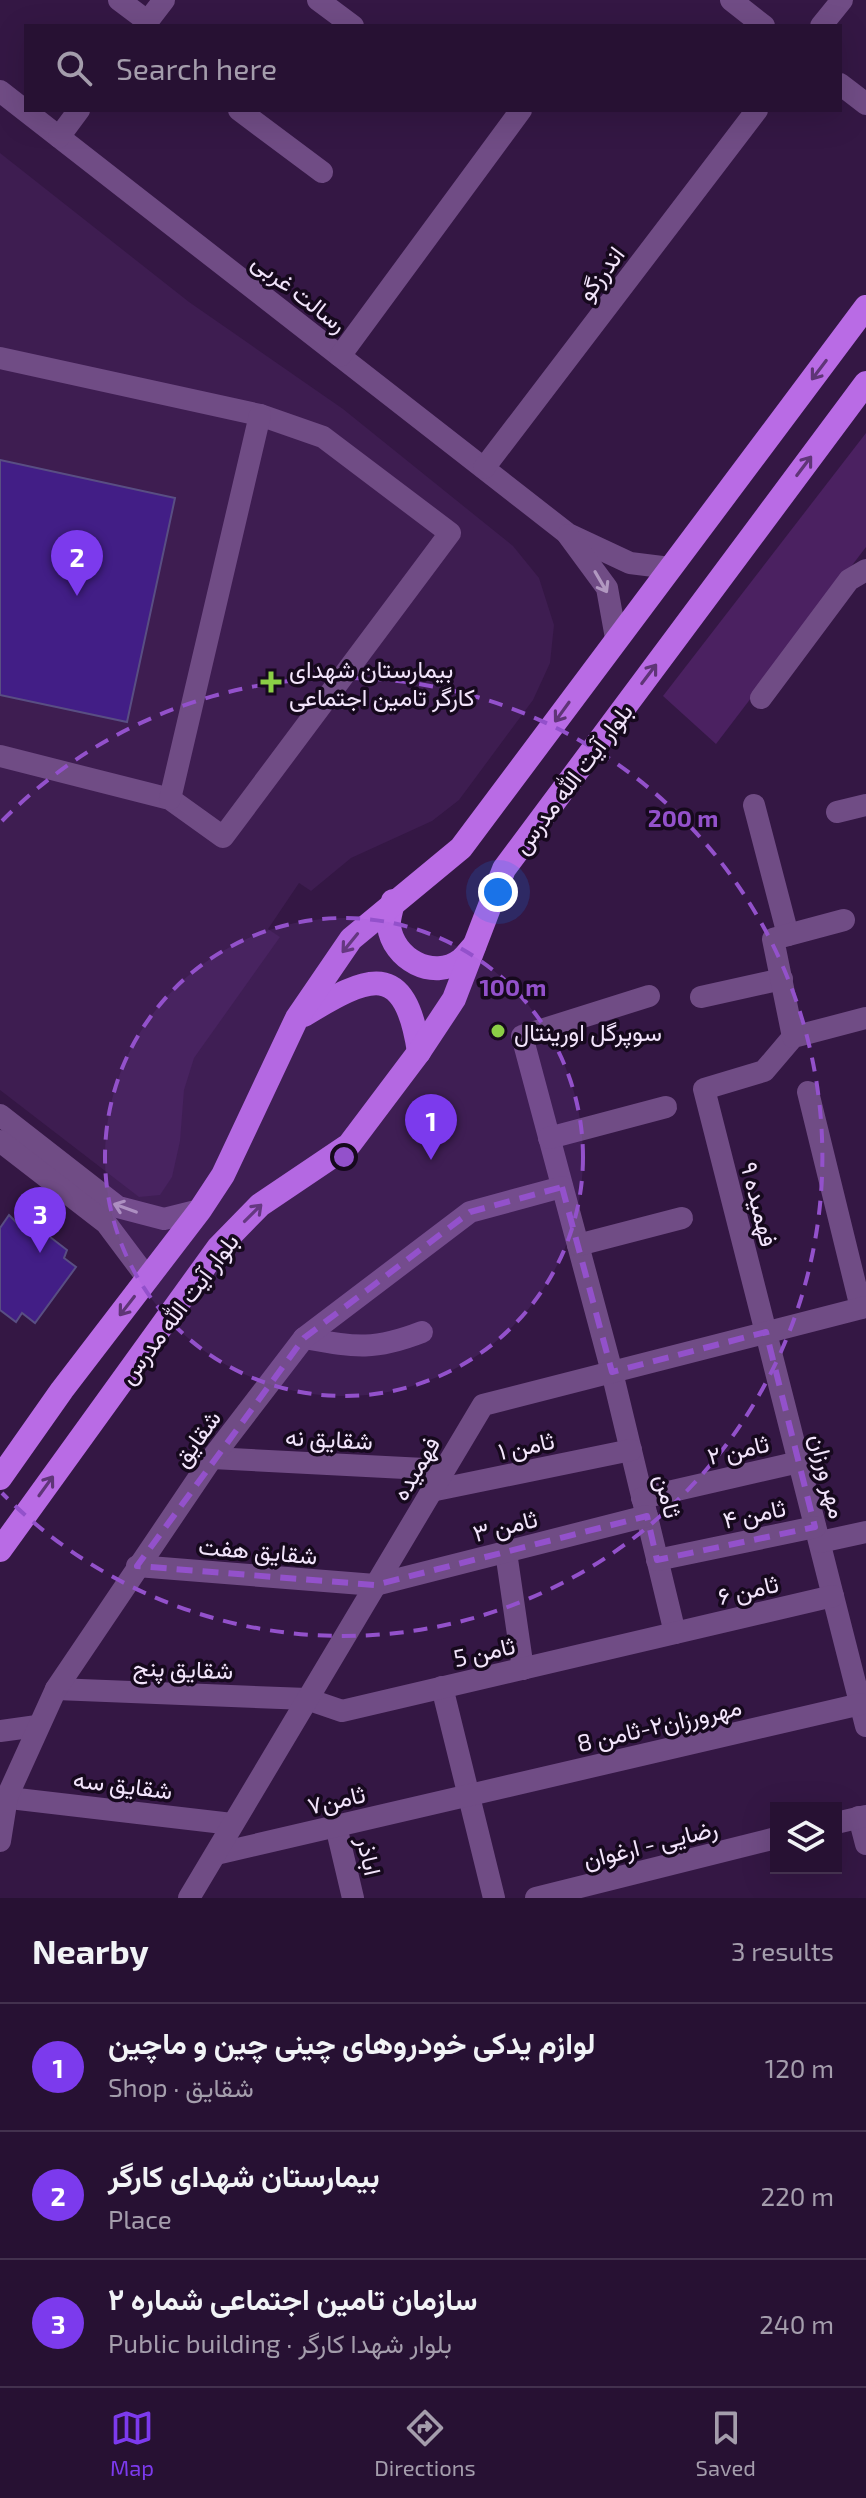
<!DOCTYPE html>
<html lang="en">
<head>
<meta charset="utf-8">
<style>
  body { margin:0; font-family:"Exo 2",Vazirmatn,sans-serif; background:#2f1a3b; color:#f1f3f6 }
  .controls { position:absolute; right:24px; bottom:24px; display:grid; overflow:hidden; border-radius:0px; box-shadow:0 8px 32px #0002 }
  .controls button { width:72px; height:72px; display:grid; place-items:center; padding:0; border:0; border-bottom:2px solid #43314e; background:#271133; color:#f1f3f6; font:40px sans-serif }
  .you { position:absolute; left:498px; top:892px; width:28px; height:28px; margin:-20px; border:6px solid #fff; border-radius:50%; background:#1a73e8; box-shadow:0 0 0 12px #1a73e833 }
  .badge { display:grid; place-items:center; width:52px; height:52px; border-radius:50%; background:#7c3aed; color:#fff; font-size:26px; font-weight:700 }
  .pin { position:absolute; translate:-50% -66px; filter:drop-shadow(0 2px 4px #0008) }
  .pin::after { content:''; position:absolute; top:42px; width:28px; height:24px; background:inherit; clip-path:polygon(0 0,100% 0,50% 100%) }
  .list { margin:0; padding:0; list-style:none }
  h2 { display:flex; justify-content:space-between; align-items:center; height:104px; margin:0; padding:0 32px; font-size:34px }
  h2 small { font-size:26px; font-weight:400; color:#a49dac }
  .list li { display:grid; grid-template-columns:52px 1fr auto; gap:24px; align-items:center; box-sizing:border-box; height:128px; padding:0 32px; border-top:2px solid #43314e }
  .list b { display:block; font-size:30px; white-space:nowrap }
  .list p { margin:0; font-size:26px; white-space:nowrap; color:#a49dac }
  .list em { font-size:26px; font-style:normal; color:#a49dac }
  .icon { flex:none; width:44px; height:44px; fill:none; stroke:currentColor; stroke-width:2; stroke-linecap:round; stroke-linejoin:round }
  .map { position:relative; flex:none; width:866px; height:1898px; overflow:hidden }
  .search { position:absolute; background:#271133; box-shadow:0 8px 32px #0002; left:24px; right:24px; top:24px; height:88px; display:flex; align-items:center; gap:20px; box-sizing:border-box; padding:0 28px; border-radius:0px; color:#a49dac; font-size:30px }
  .sheet { height:488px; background:#271133 }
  nav { display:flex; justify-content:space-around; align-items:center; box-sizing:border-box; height:112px; border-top:2px solid #43314e; background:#271133; font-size:22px; color:#a49dac }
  nav a { display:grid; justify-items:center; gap:4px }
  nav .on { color:#7c3aed }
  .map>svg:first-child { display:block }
</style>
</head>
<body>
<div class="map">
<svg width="866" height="1898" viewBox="0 0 866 1898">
  <rect width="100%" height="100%" fill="#341744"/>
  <!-- built -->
  <polygon fill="#3e1d51" points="0,153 189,302 343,409 513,546 539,578 554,625 550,663 533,700 459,800 432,821 351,858 311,891 299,883 268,929 280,937 194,1058 184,1090 180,1141 172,1177 160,1195 139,1197 0,1090"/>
  <!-- green -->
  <polygon fill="#4b2161" points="866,433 866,547 716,744 663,696"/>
  <!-- building -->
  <g fill="#421e86" stroke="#594e83" stroke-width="2">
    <polygon points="0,460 175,498 127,722 0,695"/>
    <polygon points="9,1215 25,1231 32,1223 67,1250 64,1258 76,1267 35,1323 22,1313 16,1322 0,1310 0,1228"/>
  </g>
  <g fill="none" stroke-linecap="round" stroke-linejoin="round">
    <!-- minor -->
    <g stroke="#704c85" stroke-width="22">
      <polyline points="119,0 147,21"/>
      <polyline points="318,0 353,26"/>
      <polyline points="731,0 764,26"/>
      <polyline points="144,26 164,0"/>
      <polyline points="821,26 842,0"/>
      <polyline points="840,84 866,104"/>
      <polyline points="0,91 568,534 630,563 670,568"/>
      <polyline points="239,110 322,172"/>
      <polyline points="59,137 79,110"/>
      <polyline points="340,356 521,110"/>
      <polyline points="0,358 260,415 323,437 450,533 223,837 170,799 0,756"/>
      <polyline points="484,468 757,110"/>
      <polyline points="568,535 607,588 616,638"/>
      <polyline points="761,698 849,580 866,570"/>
      <polyline points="170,799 260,415"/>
      <polyline points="754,805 788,935"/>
      <polyline points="837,812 866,805"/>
      <polyline points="649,996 522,1036 612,1372 675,1633"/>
      <polyline points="701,997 782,979"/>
      <polyline points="866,1018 793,1037 764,1071 704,1089 866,1726"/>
      <polyline points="793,1037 773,939 844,920"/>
      <polyline points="808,1092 861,1308"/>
      <polyline points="0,1115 118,1207 164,1219 200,1210"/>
      <polyline points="549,1138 666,1107"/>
      <polyline points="0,1141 106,1223 148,1279"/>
      <polyline points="578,1245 682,1218"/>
      <path d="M304,1338C355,1347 373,1351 422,1332"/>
      <polyline points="212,1458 444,1470"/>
      <polyline points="431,1491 631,1450"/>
      <polyline points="642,1498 799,1462"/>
      <polyline points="820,1542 866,1532"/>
      <polyline points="506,1552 523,1669"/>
      <polyline points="657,1560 815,1527"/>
      <polyline points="137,1566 375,1585 647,1516"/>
      <polyline points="442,1687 494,1898"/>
      <polyline points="56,1689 307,1699 342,1711 833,1596"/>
      <polyline points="0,1731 37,1726"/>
      <polyline points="0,1797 232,1824"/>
      <polyline points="859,1817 866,1844"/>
      <polyline points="836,1823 866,1816"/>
      <polyline points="336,1826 353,1898"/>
      <polyline points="0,1841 7,1797 56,1689 212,1458 304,1338 470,1212 562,1187"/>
      <polyline points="216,1854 861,1704"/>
      <polyline points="189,1898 483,1405 866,1307"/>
      <polyline points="536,1898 776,1838"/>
    </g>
    <!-- major -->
    <g stroke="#b96be5" stroke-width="24">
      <path d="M393,901C392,909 388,919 389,926C393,959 433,981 461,960C466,956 470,950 474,946"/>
      <path d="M304,1015C368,976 405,958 419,1052"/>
      <polyline points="0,1478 62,1390 200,1210 223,1175 297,1018 351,939 461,848 866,307"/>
      <polyline points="0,1550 218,1248 260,1205 349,1145 419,1052 454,999 504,869 866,383"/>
    </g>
  </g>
  <!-- one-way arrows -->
  <defs><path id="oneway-shaft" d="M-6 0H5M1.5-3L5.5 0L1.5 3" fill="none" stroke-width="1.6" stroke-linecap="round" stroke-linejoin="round" transform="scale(2)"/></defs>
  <g stroke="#5f3577">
    <use href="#oneway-shaft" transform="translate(819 370) rotate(127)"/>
    <use href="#oneway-shaft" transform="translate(804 466) rotate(-53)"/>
    <use href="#oneway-shaft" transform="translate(649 674) rotate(-53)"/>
    <use href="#oneway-shaft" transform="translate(562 712) rotate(126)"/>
    <use href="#oneway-shaft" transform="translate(350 943) rotate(129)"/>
    <use href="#oneway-shaft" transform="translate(253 1213) rotate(-45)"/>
    <use href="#oneway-shaft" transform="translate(127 1306) rotate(128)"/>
    <use href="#oneway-shaft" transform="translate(46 1486) rotate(-54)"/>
  </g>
  <g stroke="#b198c0">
    <use href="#oneway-shaft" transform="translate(601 582) rotate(60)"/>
    <use href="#oneway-shaft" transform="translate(125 1208) rotate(-160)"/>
  </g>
  <!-- marked area -->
  <path fill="none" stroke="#9351cb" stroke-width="6" stroke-dasharray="16 10" stroke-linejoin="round" d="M562,1187L612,1372L766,1332L815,1527L657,1560L647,1516L375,1585L137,1566L304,1338L470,1212Z"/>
  <!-- distance rings -->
  <circle cx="344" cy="1157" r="239" fill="#9351cb" fill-opacity=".12"/>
  <g fill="none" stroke="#9351cb" stroke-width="4" stroke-dasharray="14 10">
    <circle cx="344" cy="1157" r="239"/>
    <path d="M2 821A479 479 0 1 1 2 1493"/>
  </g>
  <!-- markers -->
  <g fill="#8bce46" stroke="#16091d" stroke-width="3">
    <path d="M267 670h8v8h8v8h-8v8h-8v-8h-8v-8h8z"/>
    <circle cx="498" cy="1031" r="8"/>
  </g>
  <g text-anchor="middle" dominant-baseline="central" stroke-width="7" stroke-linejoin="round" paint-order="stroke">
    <!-- street labels -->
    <g font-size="24" fill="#f2e4fb" stroke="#16091d">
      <text transform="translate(600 273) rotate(-53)">اندرزگو</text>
      <text transform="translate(300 292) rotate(38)">رسالت غربی</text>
      <text transform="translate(572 778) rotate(-53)">بلوار آیت الله مدرس</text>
      <text transform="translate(760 1204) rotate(76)">فهمیده ۹</text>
      <text transform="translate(178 1308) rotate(-53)">بلوار آیت الله مدرس</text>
      <text transform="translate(196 1438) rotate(-54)">شقایق</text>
      <text transform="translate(329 1438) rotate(3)">شقایق نه</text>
      <text transform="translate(526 1445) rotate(-12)">ثامن ۱</text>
      <text transform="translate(738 1449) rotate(-13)">ثامن ۲</text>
      <text transform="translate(415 1468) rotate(-59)">فهمیده</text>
      <text transform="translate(829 1476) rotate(76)">مهر ورزان</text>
      <text transform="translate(669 1496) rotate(76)">ثامن</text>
      <text transform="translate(754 1513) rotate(-12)">ثامن ۴</text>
      <text transform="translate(505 1525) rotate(-14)">ثامن ۳</text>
      <text transform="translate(258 1550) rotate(5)">شقایق هفت</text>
      <text transform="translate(748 1589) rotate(-13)">ثامن ۶</text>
      <text transform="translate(484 1651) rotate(-13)">ثامن 5</text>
      <text transform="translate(183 1668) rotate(2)">شقایق پنج</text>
      <text transform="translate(659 1724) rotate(-13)">مهرورزان۲-ثامن 8</text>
      <text transform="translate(123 1784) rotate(7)">شقایق سه</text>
      <text transform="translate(336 1799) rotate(-13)">ثامن۷</text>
      <text transform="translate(650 1843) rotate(-14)">رضایی - ارغوان</text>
      <text transform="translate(370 1856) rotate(77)">اباذر</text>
    </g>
    <!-- poi labels -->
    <g font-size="24" fill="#f2e4fb" stroke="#16091d" text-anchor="start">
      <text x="289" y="668">بیمارستان شهدای<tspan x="289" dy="28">کارگر تامین اجتماعی</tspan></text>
      <text x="514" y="1031">سوپرگل اورینتال</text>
    </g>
  </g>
  <circle cx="344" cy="1157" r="12" fill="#9351cb" stroke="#16091d" stroke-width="4"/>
  <g font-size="24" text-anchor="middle" font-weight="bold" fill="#9351cb" stroke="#16091d" stroke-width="7" stroke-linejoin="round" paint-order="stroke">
    <text x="683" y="827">200 m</text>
    <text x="513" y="996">100 m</text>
  </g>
</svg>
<div class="controls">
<button><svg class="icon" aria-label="layers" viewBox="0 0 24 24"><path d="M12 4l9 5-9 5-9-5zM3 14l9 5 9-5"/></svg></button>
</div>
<div class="you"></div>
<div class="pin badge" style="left:431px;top:1160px">1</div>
<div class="pin badge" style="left:77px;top:596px">2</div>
<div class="pin badge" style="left:40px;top:1253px">3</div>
<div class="search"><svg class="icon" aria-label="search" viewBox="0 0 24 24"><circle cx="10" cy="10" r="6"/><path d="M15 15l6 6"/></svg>Search here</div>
</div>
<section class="sheet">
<h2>Nearby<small>3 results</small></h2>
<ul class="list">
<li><span class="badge">1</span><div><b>لوازم یدکی خودروهای چینی چین و ماچین</b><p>Shop · شقایق</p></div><em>120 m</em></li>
<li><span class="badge">2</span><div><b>بیمارستان شهدای کارگر</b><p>Place</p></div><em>220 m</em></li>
<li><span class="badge">3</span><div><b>سازمان تامین اجتماعی شماره ۲</b><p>Public building · بلوار شهدا کارگر</p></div><em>240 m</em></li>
</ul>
</section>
<nav>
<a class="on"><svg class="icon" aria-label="map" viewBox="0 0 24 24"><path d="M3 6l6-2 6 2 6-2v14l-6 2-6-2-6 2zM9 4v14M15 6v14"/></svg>Map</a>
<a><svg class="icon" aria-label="directions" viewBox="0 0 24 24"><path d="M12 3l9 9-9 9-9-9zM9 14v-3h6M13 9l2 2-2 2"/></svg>Directions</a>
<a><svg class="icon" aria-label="saved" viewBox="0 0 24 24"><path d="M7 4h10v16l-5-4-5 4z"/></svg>Saved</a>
</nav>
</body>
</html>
